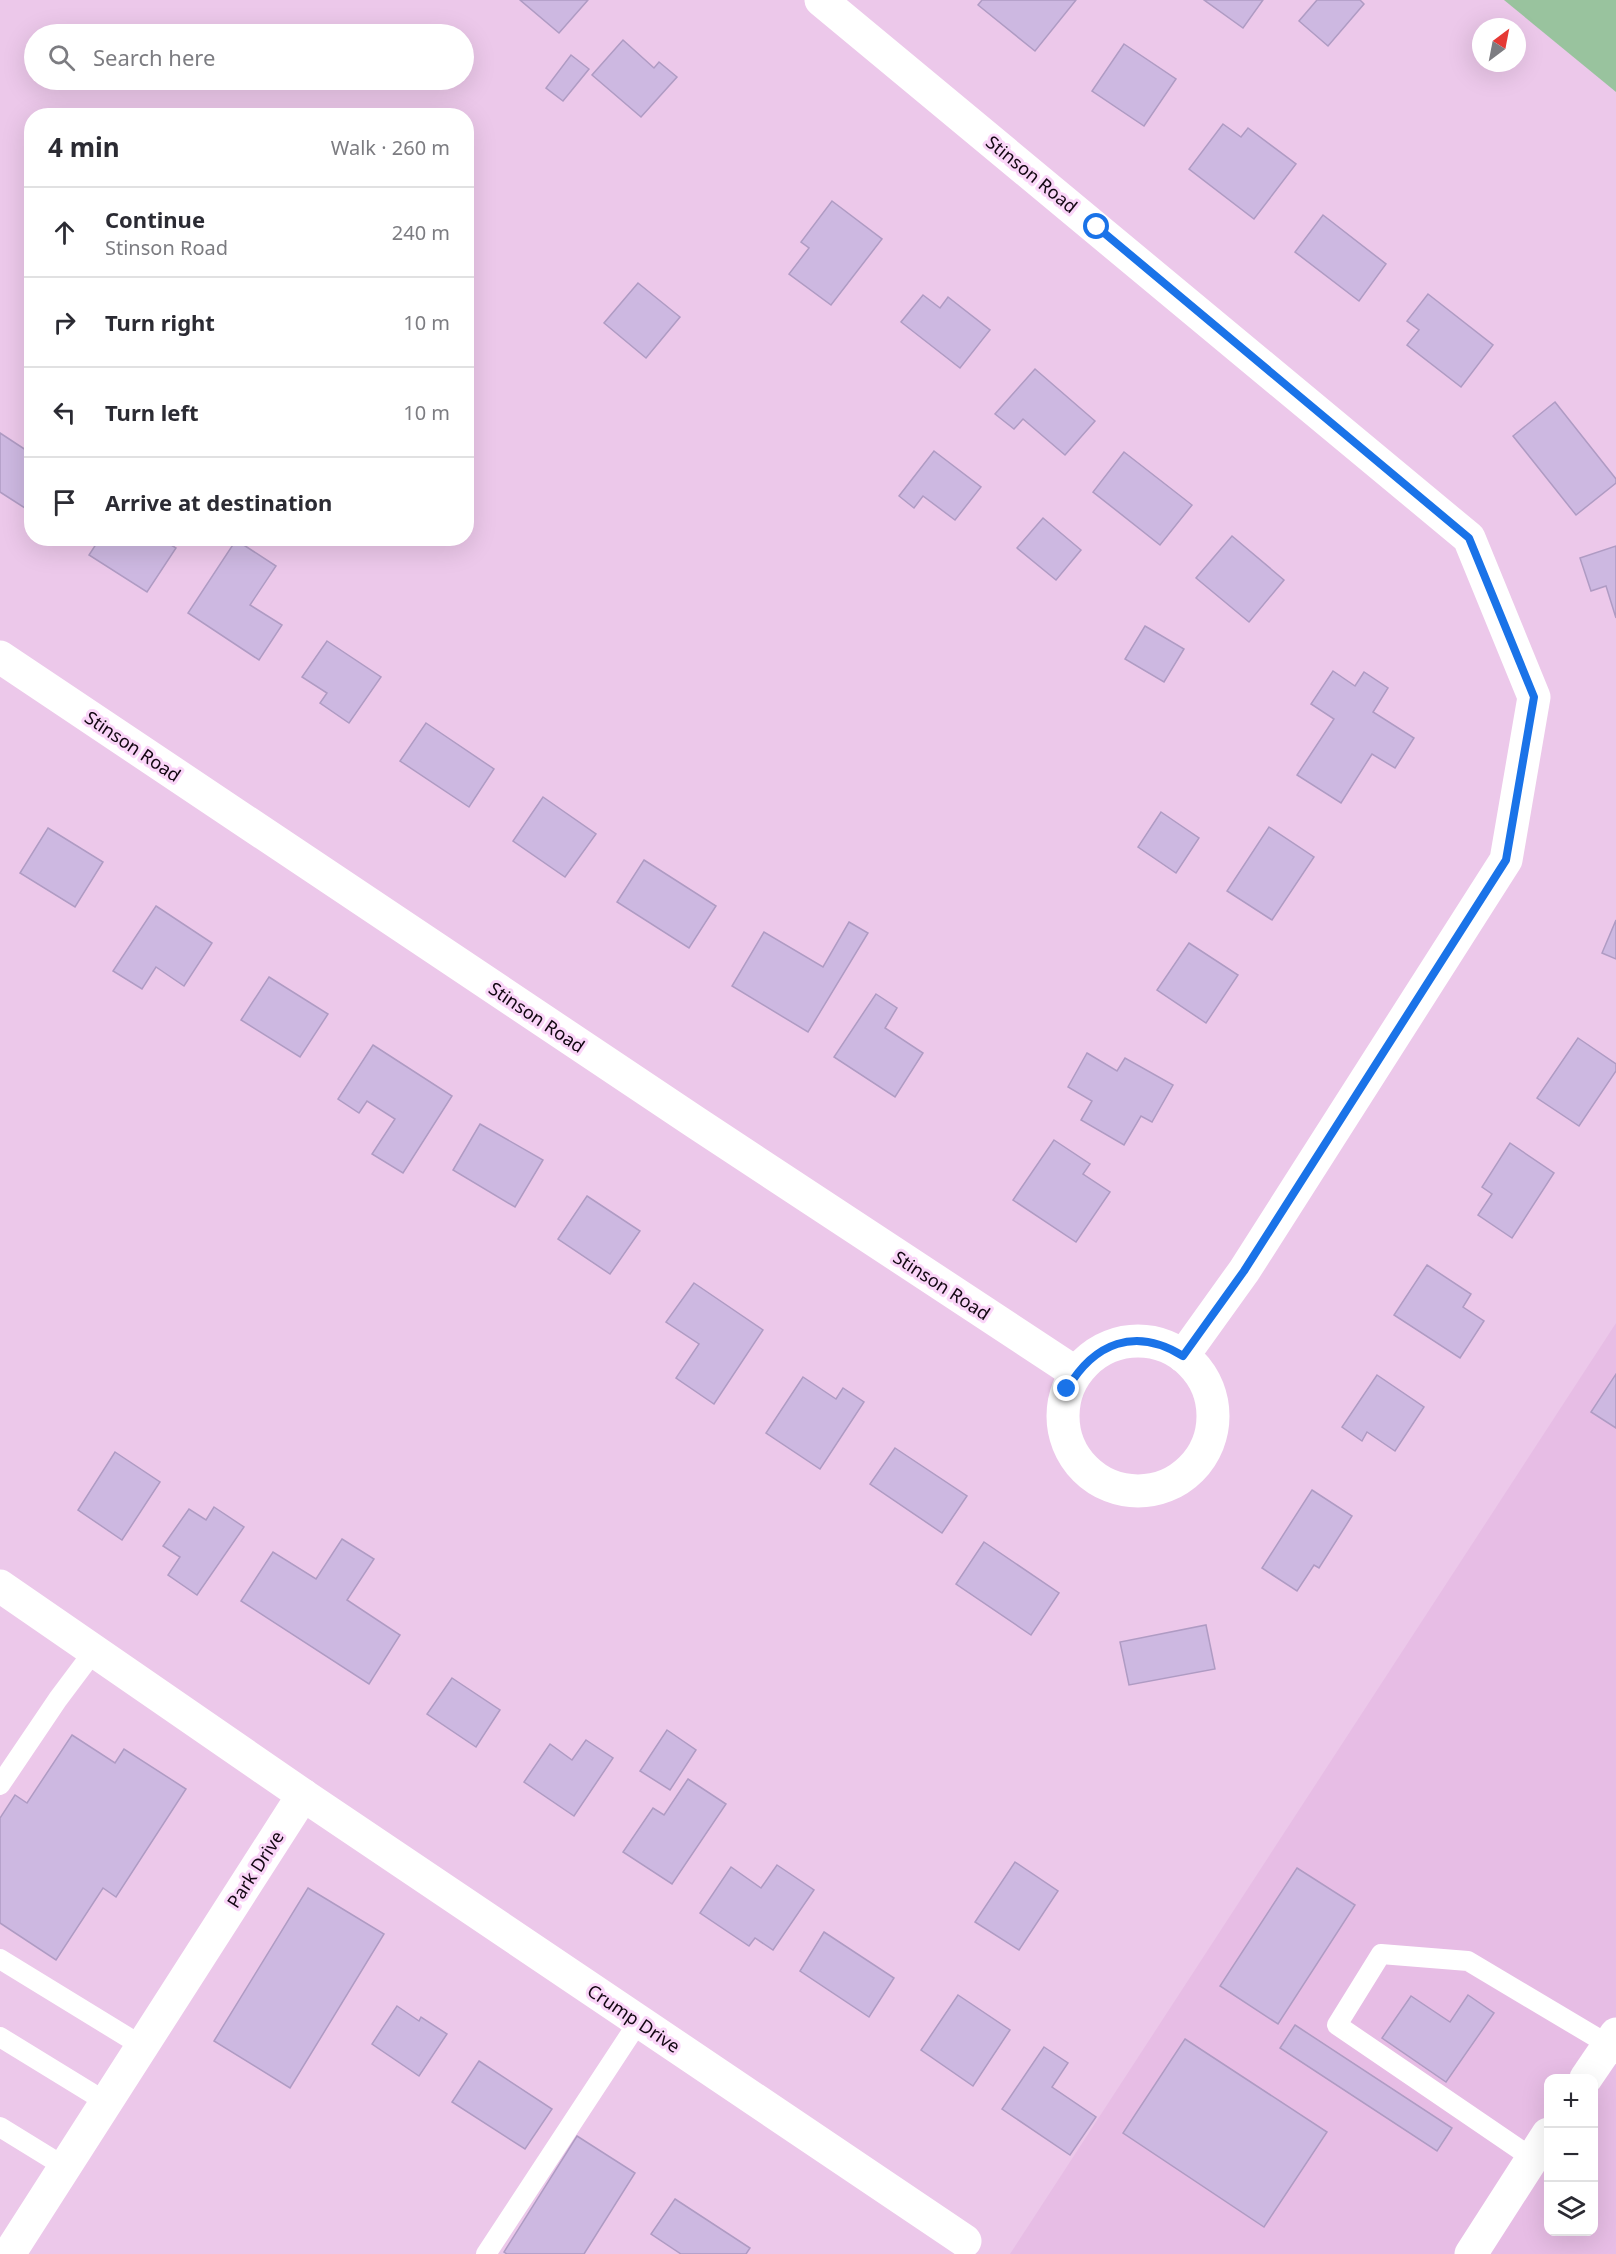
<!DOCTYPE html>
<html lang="en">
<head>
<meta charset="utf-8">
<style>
  body { margin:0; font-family:"Noto Sans",sans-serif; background:#f7f7f7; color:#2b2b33 }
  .controls { position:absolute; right:18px; bottom:18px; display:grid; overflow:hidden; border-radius:12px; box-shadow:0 6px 24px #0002 }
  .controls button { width:54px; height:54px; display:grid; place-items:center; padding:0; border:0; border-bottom:2px solid #e1e1e2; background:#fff; color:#2b2b33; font:30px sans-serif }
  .compass { position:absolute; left:1472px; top:18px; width:54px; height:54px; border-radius:50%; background:#fff; box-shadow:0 6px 24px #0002; rotate:32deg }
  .stop { position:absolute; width:18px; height:18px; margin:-14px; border:4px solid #1a73e8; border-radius:50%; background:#fff }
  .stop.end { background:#1a73e8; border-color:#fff; box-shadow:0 2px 6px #0008 }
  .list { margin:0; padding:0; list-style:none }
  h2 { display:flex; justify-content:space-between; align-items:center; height:78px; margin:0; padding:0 24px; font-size:26px }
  h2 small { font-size:20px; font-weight:400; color:#7c7c81 }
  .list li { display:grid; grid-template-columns:39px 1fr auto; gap:18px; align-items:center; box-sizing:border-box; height:90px; padding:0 24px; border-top:2px solid #e1e1e2 }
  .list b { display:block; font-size:22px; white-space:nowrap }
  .list p { margin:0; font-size:20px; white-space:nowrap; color:#7c7c81 }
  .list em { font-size:20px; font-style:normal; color:#7c7c81 }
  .icon { flex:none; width:33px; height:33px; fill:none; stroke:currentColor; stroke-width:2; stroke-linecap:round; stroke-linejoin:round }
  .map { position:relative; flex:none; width:1616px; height:2254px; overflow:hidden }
  .search { position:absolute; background:#fff; box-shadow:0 6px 24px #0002; left:24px; top:24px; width:450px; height:66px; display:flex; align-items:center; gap:15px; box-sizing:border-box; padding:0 21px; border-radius:33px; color:#7c7c81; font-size:22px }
  .panel { position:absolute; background:#fff; box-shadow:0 6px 24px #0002; left:24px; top:108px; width:450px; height:438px; border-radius:24px }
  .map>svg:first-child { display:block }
</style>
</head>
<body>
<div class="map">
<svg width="1616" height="2254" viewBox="0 0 1616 2254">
  <rect width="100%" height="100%" fill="#ecc8ea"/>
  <!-- built -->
  <path fill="#e7bde5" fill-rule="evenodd" d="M1616,1323V2254H1010ZM1548,2078H1594V2232H1548Z"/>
  <!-- green -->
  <polygon fill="#99c39e" points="1504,0 1616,0 1616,92"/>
  <!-- building -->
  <g fill="#cdb8e1" stroke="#af9bc3" stroke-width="1.5">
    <polygon points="520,0 588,0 559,33"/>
    <polygon points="982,0 1076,0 1035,51 978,5"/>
    <polygon points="1204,0 1263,0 1243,28"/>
    <polygon points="1317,0 1360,0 1364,4 1328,46 1299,21"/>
    <polygon points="623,40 654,68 659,62 677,77 641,117 592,75"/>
    <polygon points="1124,44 1176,79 1144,126 1092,91"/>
    <polygon points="571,55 589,69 563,101 546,88"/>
    <polygon points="1223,124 1241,137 1248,128 1296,164 1254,219 1189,169"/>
    <polygon points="832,201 882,239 831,305 789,274 809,248 801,242"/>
    <polygon points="1323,215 1386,264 1359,301 1295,252"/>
    <polygon points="638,283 680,317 646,358 604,323"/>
    <polygon points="1428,294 1493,345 1461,387 1407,345 1419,330 1407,321"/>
    <polygon points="923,295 940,308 948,297 990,330 960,368 901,322"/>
    <polygon points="1035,369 1095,421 1065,455 1023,419 1014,429 995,414"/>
    <polygon points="1555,402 1616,479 1616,483 1576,515 1513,436"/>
    <polygon points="0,433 32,454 32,505 28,510 0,492"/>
    <polygon points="934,451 981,487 955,520 923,496 914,508 899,496"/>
    <polygon points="1124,452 1192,505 1160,545 1093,492"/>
    <polygon points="1043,518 1081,550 1056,580 1017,548"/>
    <polygon points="1232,536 1284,580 1249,622 1196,578"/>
    <polygon points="100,538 160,538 176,548 147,592 89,555"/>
    <polygon points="236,540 276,566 250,605 282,625 259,660 188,613"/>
    <polygon points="1616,546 1616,618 1606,586 1591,591 1580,558"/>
    <polygon points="1145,626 1184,649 1164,682 1125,659"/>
    <polygon points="327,641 381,677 349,723 320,703 327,693 302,677"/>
    <polygon points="1333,671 1355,686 1364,672 1388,688 1373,712 1414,738 1395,768 1372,754 1341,803 1297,775 1334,719 1311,704"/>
    <polygon points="426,723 494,769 469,807 400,761"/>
    <polygon points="543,797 596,834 565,877 513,841"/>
    <polygon points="1161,812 1199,838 1176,873 1138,847"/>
    <polygon points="1269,827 1314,857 1272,920 1227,891"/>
    <polygon points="48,828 103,862 75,907 20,873"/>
    <polygon points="644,860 716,906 689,948 617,902"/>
    <polygon points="156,906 212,943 184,986 156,967 142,989 113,971"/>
    <polygon points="1616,920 1616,959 1602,953"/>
    <polygon points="849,922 868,933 808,1032 732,986 764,932 823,967"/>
    <polygon points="1189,943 1238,975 1206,1023 1157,990"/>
    <polygon points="269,977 328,1014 300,1057 241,1020"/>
    <polygon points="876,994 897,1008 885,1028 923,1053 895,1097 834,1057"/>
    <polygon points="1578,1038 1616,1064 1616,1071 1579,1126 1537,1098"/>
    <polygon points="373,1045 452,1096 403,1173 372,1154 395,1119 367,1101 359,1113 338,1099"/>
    <polygon points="1087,1053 1117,1071 1125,1058 1173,1085 1152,1122 1141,1116 1124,1145 1081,1120 1092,1101 1068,1087"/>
    <polygon points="480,1124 543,1160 515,1207 453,1170"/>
    <polygon points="1054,1140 1090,1164 1083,1174 1110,1192 1076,1242 1013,1200"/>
    <polygon points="1510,1143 1554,1173 1512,1238 1478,1215 1492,1194 1482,1187"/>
    <polygon points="587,1196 640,1231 610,1274 558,1239"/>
    <polygon points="1427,1265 1471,1294 1463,1307 1484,1321 1460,1358 1394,1315"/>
    <polygon points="694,1283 763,1330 714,1404 676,1378 699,1344 666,1322"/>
    <polygon points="1616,1374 1616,1428 1591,1412"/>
    <polygon points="1377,1375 1424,1407 1395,1451 1367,1432 1362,1441 1342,1427"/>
    <polygon points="803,1377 836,1399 843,1388 864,1402 820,1469 766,1433"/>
    <polygon points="895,1448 967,1496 942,1533 870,1484"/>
    <polygon points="115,1452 160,1482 122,1540 78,1510"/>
    <polygon points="1312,1490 1352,1516 1319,1568 1314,1565 1297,1591 1262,1568"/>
    <polygon points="214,1507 244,1527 197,1595 168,1575 180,1557 163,1546 189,1509 206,1520"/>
    <polygon points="342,1539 374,1559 347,1600 400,1635 369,1684 241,1601 273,1552 316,1579"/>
    <polygon points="984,1542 1059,1593 1031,1635 956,1584"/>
    <polygon points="1206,1625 1215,1669 1129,1685 1120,1642"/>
    <polygon points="452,1678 500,1710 476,1747 427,1714"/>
    <polygon points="667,1730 696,1750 670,1790 640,1771"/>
    <polygon points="72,1735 115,1763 124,1749 186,1789 116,1897 103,1888 56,1960 0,1923 0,1818 15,1795 27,1803"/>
    <polygon points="586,1740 613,1758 574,1816 524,1782 550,1744 572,1760"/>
    <polygon points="688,1779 726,1804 672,1884 623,1852 653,1808 664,1815"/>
    <polygon points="1015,1862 1058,1891 1019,1950 975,1922"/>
    <polygon points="777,1865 814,1890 773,1950 755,1938 749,1946 700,1913 731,1867 761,1888"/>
    <polygon points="1297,1868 1355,1905 1278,2024 1220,1986"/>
    <polygon points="308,1888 384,1934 290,2088 214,2041"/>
    <polygon points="824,1932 894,1978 869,2017 800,1971"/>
    <polygon points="958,1995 1010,2030 973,2086 921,2050"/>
    <polygon points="1468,1995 1494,2013 1446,2082 1382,2038 1411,1996 1450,2022"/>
    <polygon points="397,2006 419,2021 421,2017 447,2034 419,2076 372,2044"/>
    <polygon points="1295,2025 1452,2128 1437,2151 1280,2048"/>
    <polygon points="1185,2039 1327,2132 1264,2227 1123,2133"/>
    <polygon points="1044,2047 1068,2063 1052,2087 1096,2117 1070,2155 1002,2109"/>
    <polygon points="479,2061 552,2109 525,2149 452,2102"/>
    <polygon points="577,2136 635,2173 584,2254 507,2254 504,2252"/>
    <polygon points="675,2199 750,2248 746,2254 681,2254 651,2234"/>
  </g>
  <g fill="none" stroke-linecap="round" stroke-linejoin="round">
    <!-- service -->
    <g stroke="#fff" stroke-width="20">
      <polyline points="0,1785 58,1699 94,1651"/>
      <polyline points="0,1959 142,2046"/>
      <polyline points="0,2037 106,2102"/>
      <polyline points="0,2127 65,2167"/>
      <polyline points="1532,2158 1337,2025 1381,1954 1468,1961 1609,2045"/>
      <polyline points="486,2254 639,2021"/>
    </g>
    <!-- minor -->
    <g stroke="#fff" stroke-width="33">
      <polyline points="821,0 1469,538 1534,697 1506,860 1244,1271 1183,1356"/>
      <polyline points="0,657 695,1122 1076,1373"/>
      <circle cx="1138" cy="1416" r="75"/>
      <polyline points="0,1586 303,1795 965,2241"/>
      <polyline points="1586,2078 1616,2034"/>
      <polyline points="9,2254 303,1795"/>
      <polyline points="1471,2254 1548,2134"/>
    </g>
  </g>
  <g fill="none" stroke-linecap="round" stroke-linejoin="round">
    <!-- route -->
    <path stroke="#1a73e8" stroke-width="8" d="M1067,1389C1094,1343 1135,1326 1183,1356L1244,1271L1506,860L1534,697L1469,538L1097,227"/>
  </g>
  <g text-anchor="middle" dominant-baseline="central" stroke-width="6" stroke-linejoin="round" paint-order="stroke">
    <!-- street labels -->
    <g font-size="18" fill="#130712" stroke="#fad5f8">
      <text transform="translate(1032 174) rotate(39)">Stinson Road</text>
      <text transform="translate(133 746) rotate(34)">Stinson Road</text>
      <text transform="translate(537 1017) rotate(34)">Stinson Road</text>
      <text transform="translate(942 1285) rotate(33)">Stinson Road</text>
      <text transform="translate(255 1869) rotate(-57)">Park Drive</text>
      <text transform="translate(634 2018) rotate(34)">Crump Drive</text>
    </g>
  </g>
</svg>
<div class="controls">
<button>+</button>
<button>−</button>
<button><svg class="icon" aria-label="layers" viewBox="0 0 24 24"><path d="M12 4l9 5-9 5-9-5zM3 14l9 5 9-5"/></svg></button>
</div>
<svg class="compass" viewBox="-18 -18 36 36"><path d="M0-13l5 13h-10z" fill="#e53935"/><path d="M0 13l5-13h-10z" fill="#7c7c81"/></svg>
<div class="stop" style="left:1097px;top:227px"></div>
<div class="stop end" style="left:1067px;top:1389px"></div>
<div class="search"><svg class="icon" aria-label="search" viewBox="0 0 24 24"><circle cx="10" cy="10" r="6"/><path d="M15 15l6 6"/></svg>Search here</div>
<section class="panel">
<h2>4 min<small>Walk · 260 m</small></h2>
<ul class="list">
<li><svg class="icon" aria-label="ahead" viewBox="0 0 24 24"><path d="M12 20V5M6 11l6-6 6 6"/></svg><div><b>Continue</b><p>Stinson Road</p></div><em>240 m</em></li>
<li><svg class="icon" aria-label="right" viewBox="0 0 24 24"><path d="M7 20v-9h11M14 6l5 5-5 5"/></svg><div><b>Turn right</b></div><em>10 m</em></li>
<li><svg class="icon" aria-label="left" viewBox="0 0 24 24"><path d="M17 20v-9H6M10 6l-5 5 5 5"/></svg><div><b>Turn left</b></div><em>10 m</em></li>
<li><svg class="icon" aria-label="arrive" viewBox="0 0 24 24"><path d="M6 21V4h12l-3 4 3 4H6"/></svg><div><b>Arrive at destination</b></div></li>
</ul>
</section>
</div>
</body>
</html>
